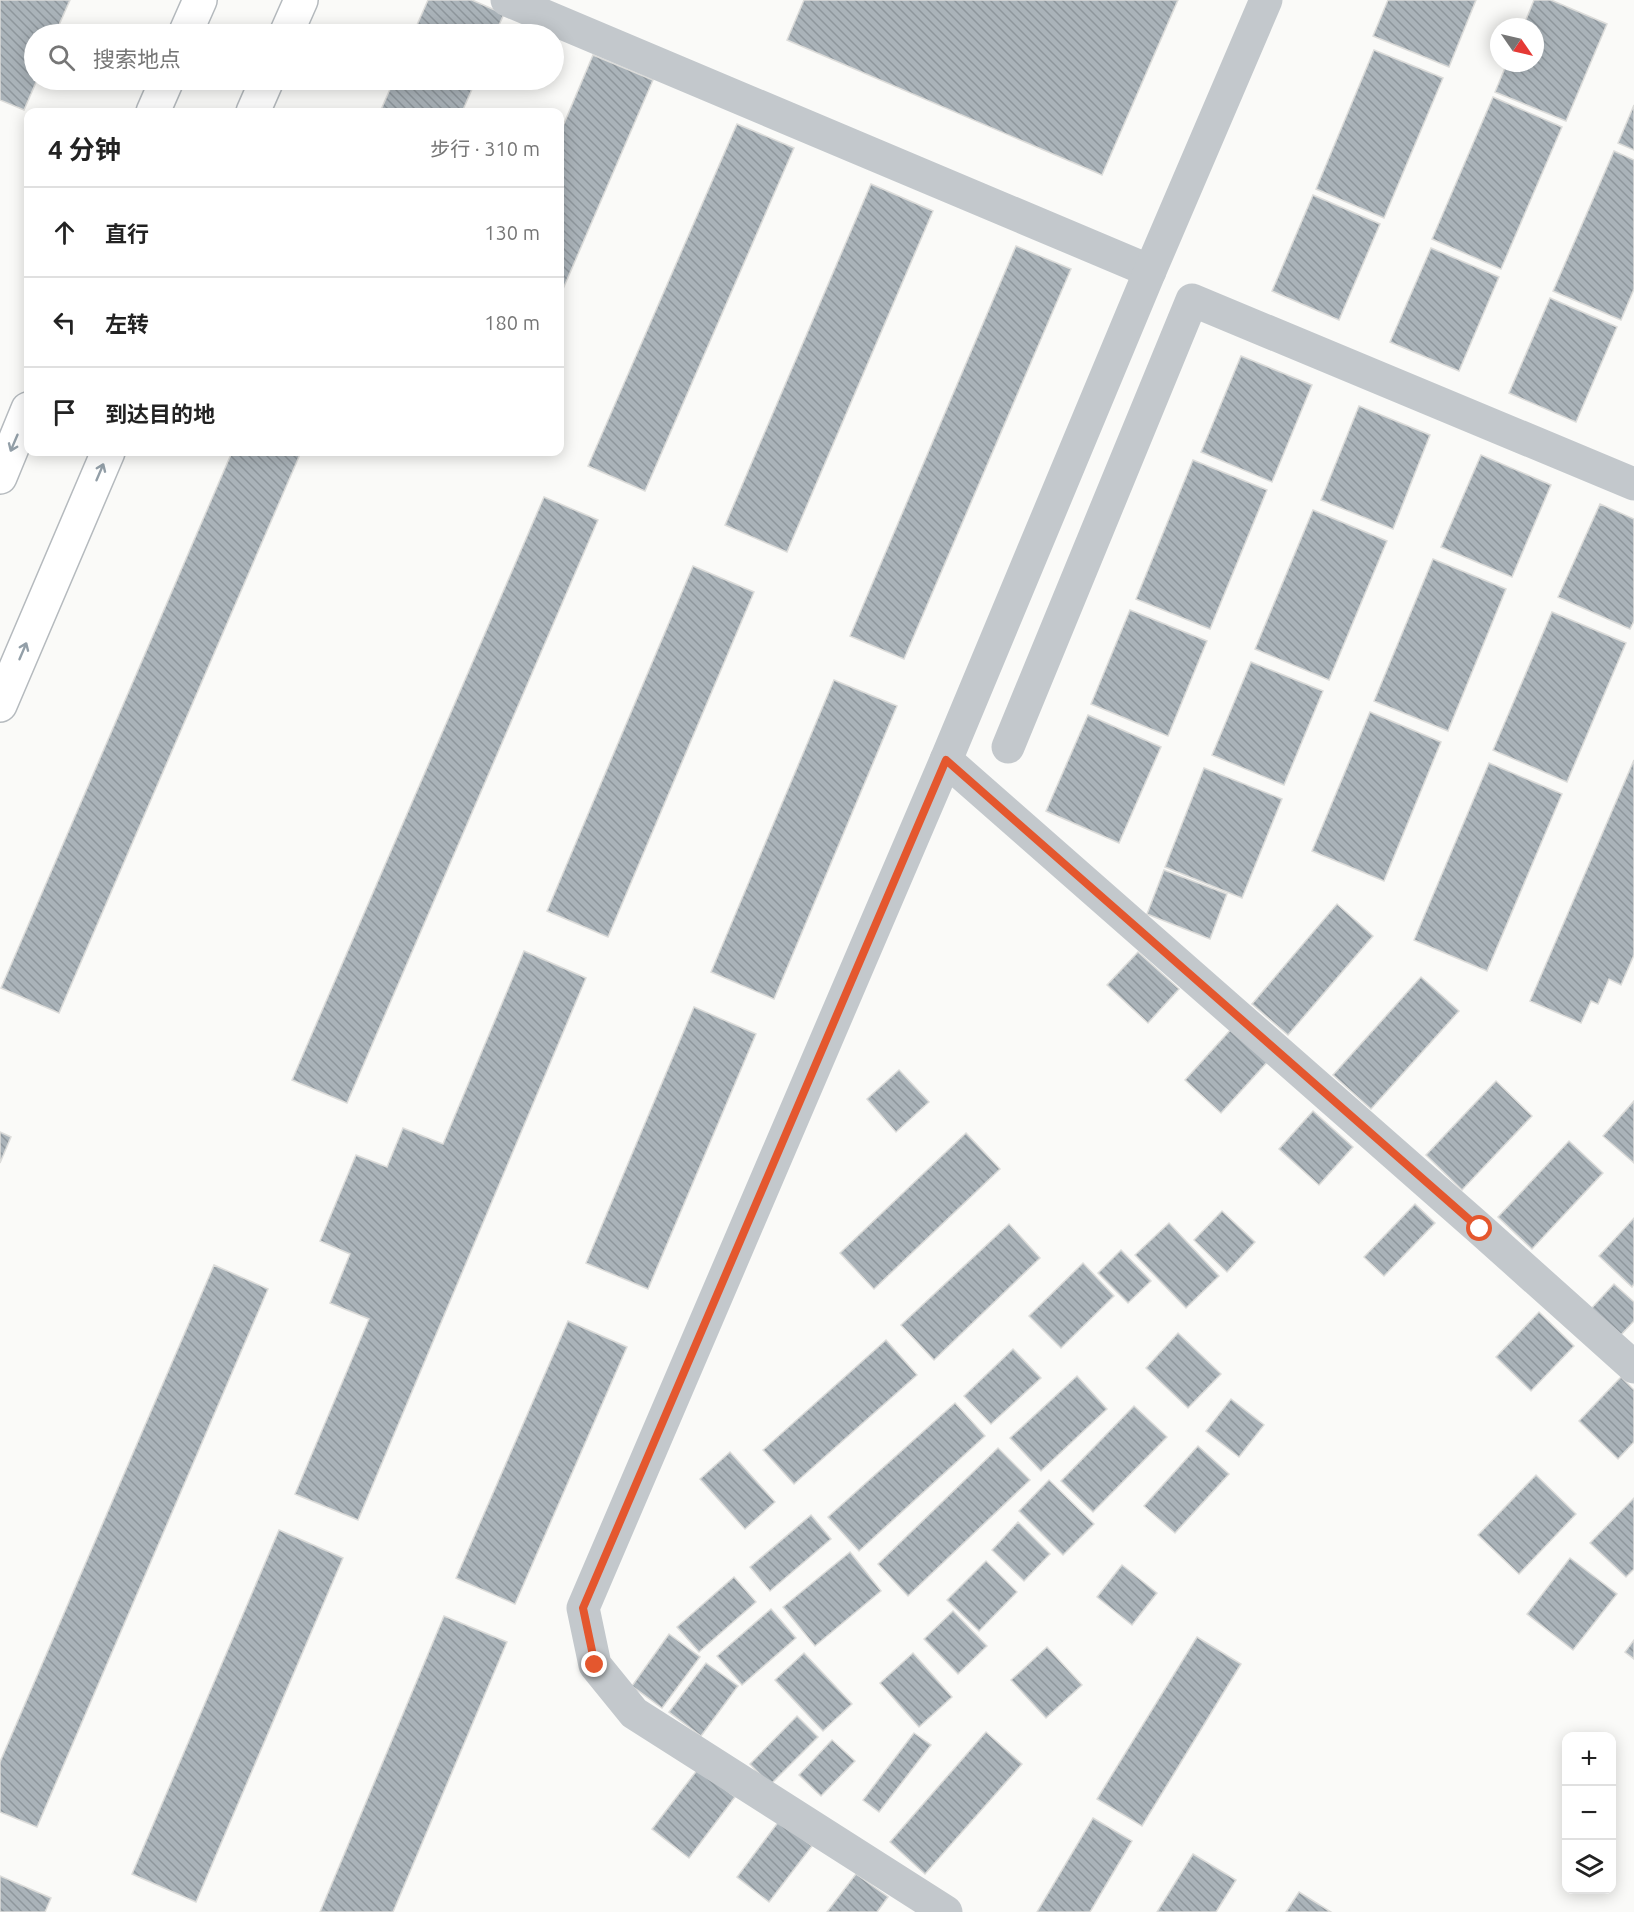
<!DOCTYPE html>
<html lang="zh">
<head>
<meta charset="utf-8">
<style>
  body { margin:0; font-family:Ubuntu,"Noto Sans SC",sans-serif; background:#f6f6f6; color:#222 }
  .controls { position:absolute; right:18px; bottom:18px; display:grid; overflow:hidden; border-radius:12px; box-shadow:0 3px 15px #0003 }
  .controls button { width:54px; height:54px; display:grid; place-items:center; padding:0; border:0; border-bottom:2px solid #e0e0e0; background:#fff; color:#222; font:30px sans-serif }
  .compass { position:absolute; left:1490px; top:18px; width:54px; height:54px; border-radius:50%; background:#fff; box-shadow:0 3px 15px #0003; rotate:124deg }
  .stop { position:absolute; width:18px; height:18px; margin:-14px; border:4px solid #e4572e; border-radius:50%; background:#fff }
  .stop.end { background:#e4572e; border-color:#fff; box-shadow:0 2px 6px #0008 }
  .list { margin:0; padding:0; list-style:none }
  h2 { display:flex; justify-content:space-between; align-items:center; height:78px; margin:0; padding:0 24px; font-size:26px }
  h2 small { font-size:20px; font-weight:400; color:#767676 }
  .list li { display:grid; grid-template-columns:39px 1fr auto; gap:18px; align-items:center; box-sizing:border-box; height:90px; padding:0 24px; border-top:2px solid #e0e0e0 }
  .list b { display:block; font-size:22px; white-space:nowrap }
  .list em { font-size:20px; font-style:normal; color:#767676 }
  .icon { flex:none; width:33px; height:33px; fill:none; stroke:currentColor; stroke-width:2; stroke-linecap:round; stroke-linejoin:round }
  .map { position:relative; flex:none; width:1634px; height:1912px; overflow:hidden }
  .search { position:absolute; background:#fff; box-shadow:0 3px 15px #0003; left:24px; top:24px; width:540px; height:66px; display:flex; align-items:center; gap:15px; box-sizing:border-box; padding:0 21px; border-radius:33px; color:#767676; font-size:22px }
  .panel { position:absolute; background:#fff; box-shadow:0 3px 15px #0003; left:24px; top:108px; width:540px; height:348px; border-radius:12px }
  .map>svg:first-child { display:block }
</style>
</head>
<body>
<div class="map">
<svg width="1634" height="1912" viewBox="0 0 1634 1912">
  <defs>
    <pattern id="building-back-hatch" width="6" height="6" patternUnits="userSpaceOnUse" patternTransform="scale(1.5)"><rect width="6" height="6" fill="#aab3b9"/><path d="M-1 5l2 2M0 0l6 6M5-1l2 2" fill="none" stroke="#8e969c"/></pattern>
  </defs>
  <rect width="100%" height="100%" fill="#fafaf8"/>
  <!-- building -->
  <g fill="url(#building-back-hatch)" stroke="#dcdcda" stroke-width="1.5">
    <polygon points="0,0 70,0 55,34 34,34 34,80 37,80 24,110 0,100"/>
    <polygon points="428,0 472,0 504,14 495,34 413,34"/>
    <polygon points="804,0 1178,0 1102,175 787,40"/>
    <polygon points="1388,0 1476,0 1449,67 1373,36"/>
    <polygon points="1534,0 1551,0 1607,24 1566,121 1495,92 1507,63 1535,63 1535,27 1523,27"/>
    <polygon points="1374,50 1443,78 1384,218 1316,189"/>
    <polygon points="593,55 653,80 560,296 560,133"/>
    <polygon points="394,80 476,80 462,112 380,112"/>
    <polygon points="1493,97 1562,127 1501,269 1432,239"/>
    <polygon points="1634,105 1634,150 1618,143"/>
    <polygon points="737,124 794,148 645,491 588,466"/>
    <polygon points="1614,151 1634,160 1634,289 1621,320 1553,291"/>
    <polygon points="871,184 933,211 787,552 725,525"/>
    <polygon points="1313,195 1380,224 1339,320 1272,291"/>
    <polygon points="1016,246 1071,269 904,659 850,636"/>
    <polygon points="1431,248 1499,277 1459,371 1390,342"/>
    <polygon points="1550,298 1617,327 1576,422 1509,393"/>
    <polygon points="1241,356 1312,385 1272,482 1201,452"/>
    <polygon points="1359,406 1430,435 1393,529 1321,500"/>
    <polygon points="232,452 301,452 59,1013 1,988"/>
    <polygon points="1481,455 1551,485 1512,577 1441,547"/>
    <polygon points="1193,460 1267,490 1210,629 1136,599"/>
    <polygon points="544,497 598,520 347,1103 292,1080"/>
    <polygon points="1600,504 1634,519 1634,621 1630,629 1558,597"/>
    <polygon points="1313,510 1387,541 1329,680 1255,649"/>
    <polygon points="1433,559 1506,589 1448,731 1374,701"/>
    <polygon points="693,566 754,592 608,937 547,911"/>
    <polygon points="1130,610 1207,641 1168,736 1091,704"/>
    <polygon points="1552,612 1626,643 1567,782 1493,750"/>
    <polygon points="1251,662 1323,691 1284,785 1212,755"/>
    <polygon points="834,680 897,706 774,999 711,972"/>
    <polygon points="1370,712 1441,742 1384,881 1312,851"/>
    <polygon points="1088,715 1161,747 1119,843 1046,811"/>
    <polygon points="1634,760 1634,955 1621,985 1609,979 1598,1004 1591,1001 1581,1023 1530,1001"/>
    <polygon points="1489,763 1562,794 1487,971 1414,940"/>
    <polygon points="1204,768 1282,799 1242,898 1165,867"/>
    <polygon points="1164,870 1227,894 1210,939 1147,914"/>
    <polygon points="1337,904 1373,936 1288,1035 1252,1004"/>
    <polygon points="524,951 586,978 358,1520 295,1494 369,1319 330,1303 350,1254 320,1241 356,1155 387,1167 403,1128 443,1144"/>
    <polygon points="1138,952 1179,989 1148,1023 1107,985"/>
    <polygon points="1421,977 1459,1011 1371,1109 1333,1075"/>
    <polygon points="694,1007 756,1034 648,1289 586,1263"/>
    <polygon points="1234,1026 1270,1059 1221,1113 1185,1080"/>
    <polygon points="899,1070 929,1102 896,1132 867,1099"/>
    <polygon points="1496,1081 1532,1116 1462,1190 1426,1155"/>
    <polygon points="1634,1101 1634,1163 1603,1136"/>
    <polygon points="1313,1111 1353,1147 1319,1185 1279,1149"/>
    <polygon points="0,1132 11,1137 0,1163"/>
    <polygon points="966,1133 1000,1169 874,1289 840,1253"/>
    <polygon points="1569,1141 1603,1173 1532,1249 1498,1217"/>
    <polygon points="1415,1204 1435,1223 1384,1276 1364,1257"/>
    <polygon points="1222,1211 1255,1242 1227,1272 1194,1240"/>
    <polygon points="1634,1218 1634,1284 1632,1287 1599,1256"/>
    <polygon points="1169,1223 1219,1276 1186,1308 1135,1255"/>
    <polygon points="1009,1224 1040,1258 934,1360 901,1325"/>
    <polygon points="1121,1250 1151,1281 1128,1303 1098,1273"/>
    <polygon points="1083,1263 1114,1296 1061,1348 1029,1316"/>
    <polygon points="214,1265 268,1289 37,1827 0,1812 0,1762"/>
    <polygon points="1614,1284 1634,1302 1634,1321 1618,1338 1589,1311"/>
    <polygon points="1539,1312 1574,1346 1531,1391 1496,1357"/>
    <polygon points="568,1321 627,1347 515,1604 456,1578"/>
    <polygon points="1178,1333 1221,1374 1188,1408 1146,1368"/>
    <polygon points="886,1340 917,1375 794,1484 763,1450"/>
    <polygon points="1013,1349 1041,1378 991,1424 964,1396"/>
    <polygon points="1077,1376 1107,1409 1041,1471 1010,1438"/>
    <polygon points="1621,1377 1634,1390 1634,1442 1618,1459 1579,1421"/>
    <polygon points="1231,1399 1264,1425 1239,1457 1206,1431"/>
    <polygon points="955,1403 985,1436 859,1551 828,1517"/>
    <polygon points="1134,1406 1167,1437 1093,1512 1061,1481"/>
    <polygon points="1198,1446 1229,1474 1175,1533 1144,1506"/>
    <polygon points="998,1448 1030,1480 908,1596 878,1564"/>
    <polygon points="730,1452 775,1502 745,1529 700,1479"/>
    <polygon points="1536,1475 1576,1514 1519,1574 1478,1535"/>
    <polygon points="1049,1480 1094,1524 1063,1555 1019,1511"/>
    <polygon points="1634,1498 1634,1569 1626,1577 1590,1543"/>
    <polygon points="811,1515 831,1539 770,1591 750,1567"/>
    <polygon points="1018,1522 1050,1554 1024,1581 992,1550"/>
    <polygon points="279,1530 343,1558 196,1902 132,1874"/>
    <polygon points="850,1552 881,1591 815,1646 783,1607"/>
    <polygon points="1570,1558 1617,1594 1573,1650 1527,1614"/>
    <polygon points="986,1561 1017,1592 979,1631 947,1600"/>
    <polygon points="1122,1565 1157,1593 1132,1625 1097,1597"/>
    <polygon points="734,1577 756,1602 699,1652 677,1627"/>
    <polygon points="771,1609 796,1638 742,1685 717,1656"/>
    <polygon points="953,1611 987,1646 958,1674 924,1639"/>
    <polygon points="444,1616 507,1642 393,1912 320,1912"/>
    <polygon points="669,1634 700,1657 662,1708 632,1686"/>
    <polygon points="1197,1637 1241,1664 1142,1826 1097,1799"/>
    <polygon points="1634,1640 1634,1659 1625,1652"/>
    <polygon points="1047,1647 1082,1685 1046,1718 1011,1680"/>
    <polygon points="804,1653 852,1704 823,1731 775,1680"/>
    <polygon points="913,1653 952,1697 919,1727 880,1683"/>
    <polygon points="706,1663 738,1686 701,1736 669,1712"/>
    <polygon points="797,1716 818,1737 770,1785 750,1764"/>
    <polygon points="986,1732 1022,1764 925,1874 890,1842"/>
    <polygon points="914,1733 931,1745 879,1812 863,1800"/>
    <polygon points="832,1740 855,1761 821,1796 799,1775"/>
    <polygon points="698,1769 735,1797 689,1858 652,1829"/>
    <polygon points="1093,1818 1132,1841 1090,1912 1037,1912"/>
    <polygon points="779,1821 812,1846 769,1902 737,1877"/>
    <polygon points="1193,1854 1236,1880 1216,1912 1157,1912"/>
    <polygon points="856,1874 888,1897 877,1912 827,1912"/>
    <polygon points="0,1876 51,1898 45,1912 0,1912"/>
    <polygon points="1299,1892 1331,1912 1286,1912"/>
  </g>
  <g fill="none" stroke-linecap="round" stroke-linejoin="round">
    <!-- major casing -->
    <g stroke="#b5babe" stroke-width="36">
      <g id="major">
        <polyline points="185,34 200,0"/>
        <polyline points="286,34 301,0"/>
        <polyline points="153,112 167,80"/>
        <polyline points="253,112 267,80"/>
        <polyline points="0,477 28,409"/>
        <polyline points="0,705 108,452"/>
      </g>
    </g>
    <!-- minor -->
    <g stroke="#c3c8cc" stroke-width="33">
      <polyline points="507,0 1150,271"/>
      <polyline points="1008,747 1192,300 1634,484"/>
      <polyline points="946,760 1480,1229 1634,1367"/>
      <polyline points="946,1912 634,1713 595,1665 583,1608 946,760 1150,271 1266,0"/>
    </g>
    <!-- major -->
    <use href="#major" stroke="#fff" stroke-width="33"/>
  </g>
  <!-- one-way arrows -->
  <defs><path id="oneway-shaft" d="M-6 0H5M1.5-3L5.5 0L1.5 3" fill="none" stroke-width="1.6" stroke-linecap="round" stroke-linejoin="round" transform="scale(1.5)"/></defs>
  <g stroke="#939fa8">
    <use href="#oneway-shaft" transform="translate(14 443) rotate(113)"/>
    <use href="#oneway-shaft" transform="translate(100 472) rotate(-67)"/>
    <use href="#oneway-shaft" transform="translate(23 651) rotate(-67)"/>
  </g>
  <g fill="none" stroke-linecap="round" stroke-linejoin="round">
    <!-- route -->
    <polyline stroke="#e4572e" stroke-width="8" points="595,1665 583,1608 946,760 1480,1229"/>
  </g>
</svg>
<div class="controls">
<button>+</button>
<button>−</button>
<button><svg class="icon" aria-label="layers" viewBox="0 0 24 24"><path d="M12 4l9 5-9 5-9-5zM3 14l9 5 9-5"/></svg></button>
</div>
<svg class="compass" viewBox="-18 -18 36 36"><path d="M0-13l5 13h-10z" fill="#e53935"/><path d="M0 13l5-13h-10z" fill="#767676"/></svg>
<div class="stop" style="left:1480px;top:1229px"></div>
<div class="stop end" style="left:595px;top:1665px"></div>
<div class="search"><svg class="icon" aria-label="search" viewBox="0 0 24 24"><circle cx="10" cy="10" r="6"/><path d="M15 15l6 6"/></svg>搜索地点</div>
<section class="panel">
<h2>4 分钟<small>步行 · 310 m</small></h2>
<ul class="list">
<li><svg class="icon" aria-label="ahead" viewBox="0 0 24 24"><path d="M12 20V5M6 11l6-6 6 6"/></svg><div><b>直行</b></div><em>130 m</em></li>
<li><svg class="icon" aria-label="left" viewBox="0 0 24 24"><path d="M17 20v-9H6M10 6l-5 5 5 5"/></svg><div><b>左转</b></div><em>180 m</em></li>
<li><svg class="icon" aria-label="arrive" viewBox="0 0 24 24"><path d="M6 21V4h12l-3 4 3 4H6"/></svg><div><b>到达目的地</b></div></li>
</ul>
</section>
</div>
</body>
</html>
